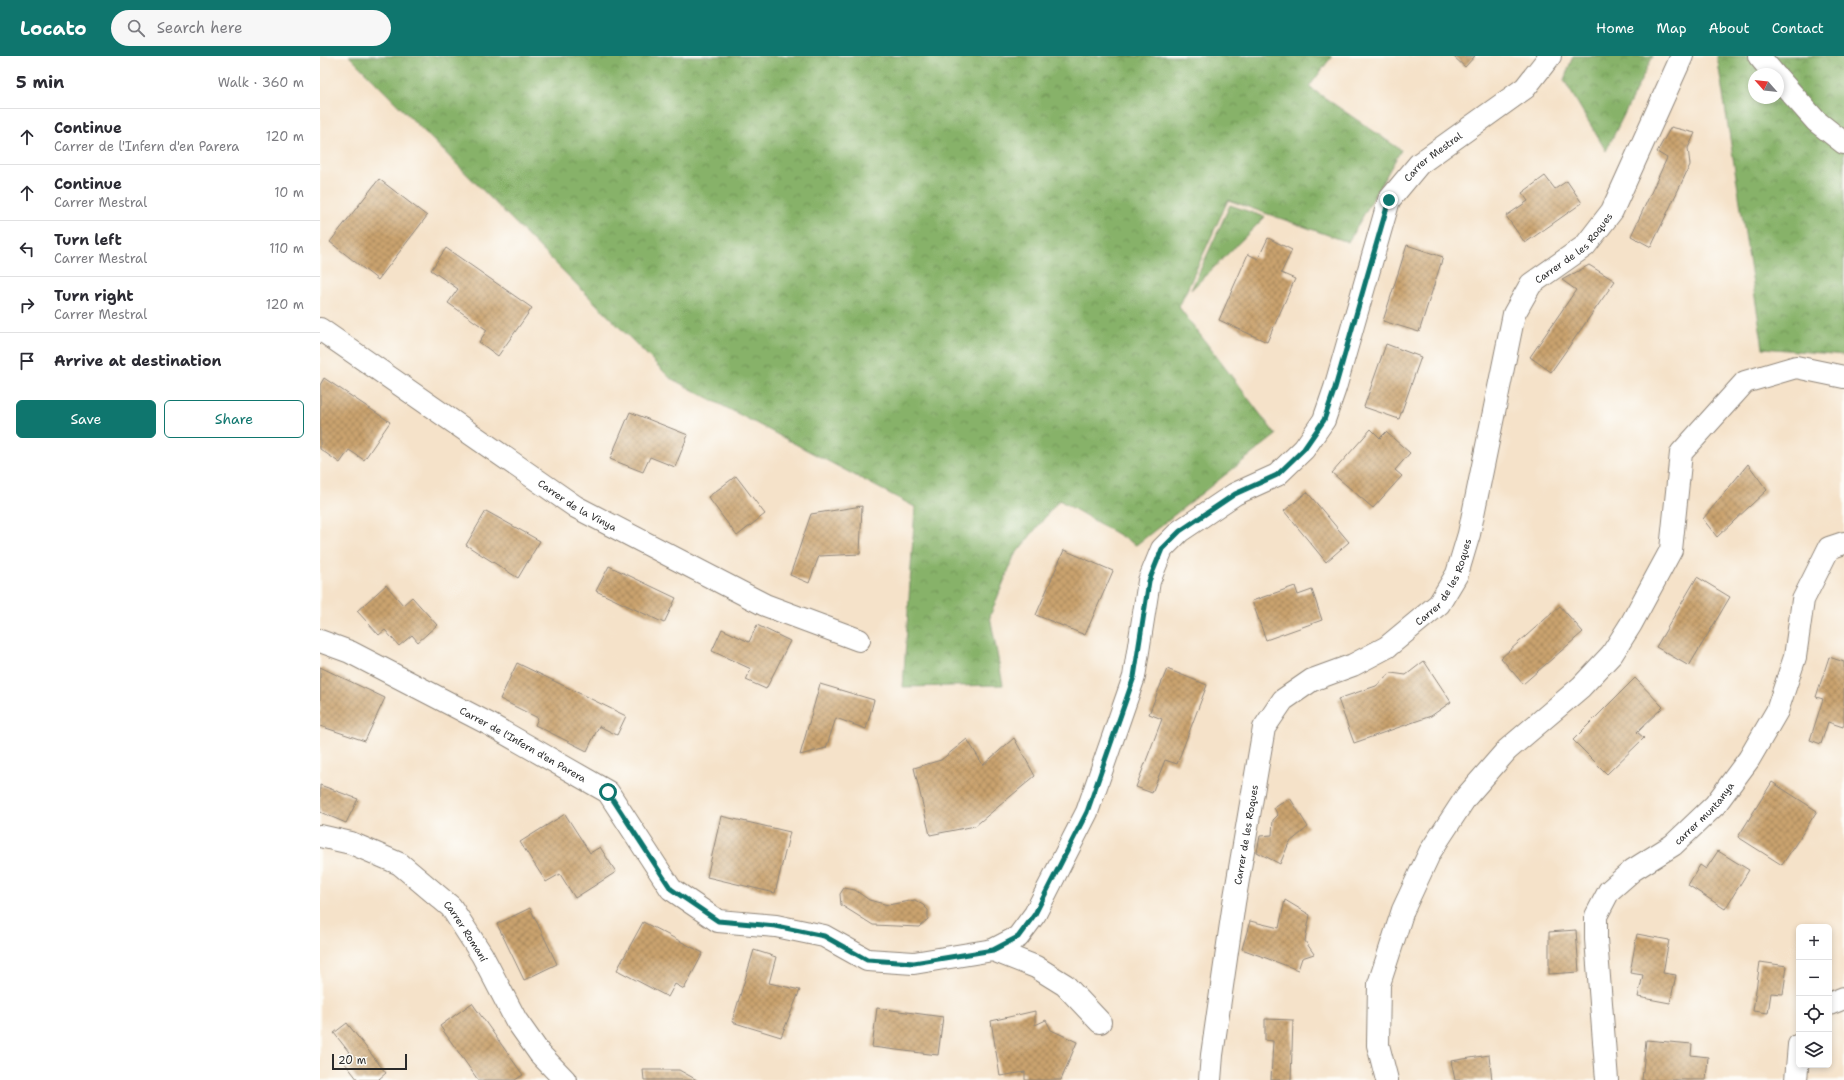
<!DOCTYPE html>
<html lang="en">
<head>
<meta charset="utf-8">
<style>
  body { margin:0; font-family:"Shantell Sans",sans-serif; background:#f7f7f7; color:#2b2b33 }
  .controls { position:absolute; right:12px; bottom:12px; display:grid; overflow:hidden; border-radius:6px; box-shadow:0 2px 6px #0003 }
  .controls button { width:36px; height:36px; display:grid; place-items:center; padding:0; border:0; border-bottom:1px solid #e1e1e2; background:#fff; color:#2b2b33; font:20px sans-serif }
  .compass { position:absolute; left:1428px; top:12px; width:36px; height:36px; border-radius:50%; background:#fff; box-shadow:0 2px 6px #0003; rotate:297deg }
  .scale { position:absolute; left:12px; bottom:10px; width:75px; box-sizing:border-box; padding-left:4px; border:2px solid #2b2b2b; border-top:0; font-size:11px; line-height:14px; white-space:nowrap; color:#2b2b2b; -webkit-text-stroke:3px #fdfcf7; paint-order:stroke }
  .stop { position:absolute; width:12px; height:12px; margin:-9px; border:3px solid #0f766e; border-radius:50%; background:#fff }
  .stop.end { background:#0f766e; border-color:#fff; box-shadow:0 1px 4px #0008 }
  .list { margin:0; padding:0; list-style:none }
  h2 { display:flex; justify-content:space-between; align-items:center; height:52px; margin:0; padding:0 16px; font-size:17px }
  h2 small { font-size:13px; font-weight:400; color:#7c7c81 }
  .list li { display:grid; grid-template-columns:26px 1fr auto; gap:12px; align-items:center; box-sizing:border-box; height:56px; padding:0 16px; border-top:1px solid #e1e1e2 }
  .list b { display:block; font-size:15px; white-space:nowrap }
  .list p { margin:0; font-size:13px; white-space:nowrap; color:#7c7c81 }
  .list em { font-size:13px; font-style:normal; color:#7c7c81 }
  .actions { display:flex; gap:8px; padding:12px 16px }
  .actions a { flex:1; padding:9px 0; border:1px solid #0f766e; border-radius:6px; text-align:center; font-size:14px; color:#0f766e }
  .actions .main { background:#0f766e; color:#fff }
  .icon { flex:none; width:22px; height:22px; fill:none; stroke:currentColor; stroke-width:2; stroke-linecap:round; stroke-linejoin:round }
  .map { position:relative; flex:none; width:1524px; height:1024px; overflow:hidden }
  header { display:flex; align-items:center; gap:24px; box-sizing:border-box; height:56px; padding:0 20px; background:#0f766e; color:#fff }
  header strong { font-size:19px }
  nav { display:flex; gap:22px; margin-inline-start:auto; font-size:14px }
  .search { width:280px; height:36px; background:#f7f7f7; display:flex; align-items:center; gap:10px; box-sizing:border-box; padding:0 14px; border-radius:22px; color:#7c7c81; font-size:15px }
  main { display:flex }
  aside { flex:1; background:#fff }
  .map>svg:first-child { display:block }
</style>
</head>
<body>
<header>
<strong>Locato</strong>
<div class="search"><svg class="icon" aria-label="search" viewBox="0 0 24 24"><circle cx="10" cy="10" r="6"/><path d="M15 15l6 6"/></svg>Search here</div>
<nav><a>Home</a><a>Map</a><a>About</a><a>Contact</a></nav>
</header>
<main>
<aside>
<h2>5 min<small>Walk · 360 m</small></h2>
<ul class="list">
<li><svg class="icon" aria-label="ahead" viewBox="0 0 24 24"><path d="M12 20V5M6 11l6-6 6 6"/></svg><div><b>Continue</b><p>Carrer de l'Infern d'en Parera</p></div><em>120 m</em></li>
<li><svg class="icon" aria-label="ahead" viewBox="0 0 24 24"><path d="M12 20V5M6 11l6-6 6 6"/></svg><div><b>Continue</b><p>Carrer Mestral</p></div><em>10 m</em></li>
<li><svg class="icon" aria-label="left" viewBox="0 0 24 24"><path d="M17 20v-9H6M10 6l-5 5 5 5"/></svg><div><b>Turn left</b><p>Carrer Mestral</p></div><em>110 m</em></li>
<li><svg class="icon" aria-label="right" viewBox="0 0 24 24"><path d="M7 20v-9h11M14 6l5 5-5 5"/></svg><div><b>Turn right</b><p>Carrer Mestral</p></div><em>120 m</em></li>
<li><svg class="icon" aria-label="arrive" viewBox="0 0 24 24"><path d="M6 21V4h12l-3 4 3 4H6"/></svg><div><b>Arrive at destination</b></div></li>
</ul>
<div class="actions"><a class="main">Save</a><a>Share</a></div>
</aside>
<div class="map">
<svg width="1524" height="1024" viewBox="0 0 1524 1024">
  <defs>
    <pattern id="forest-crowns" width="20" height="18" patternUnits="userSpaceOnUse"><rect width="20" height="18" fill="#87b269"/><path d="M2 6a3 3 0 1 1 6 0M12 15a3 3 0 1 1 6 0" fill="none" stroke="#6f9157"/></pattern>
    <pattern id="building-cross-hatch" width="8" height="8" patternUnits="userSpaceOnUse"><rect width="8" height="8" fill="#caa36e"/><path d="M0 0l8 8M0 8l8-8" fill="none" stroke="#a4855b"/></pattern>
  </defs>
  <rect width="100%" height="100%" fill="#fdfcf7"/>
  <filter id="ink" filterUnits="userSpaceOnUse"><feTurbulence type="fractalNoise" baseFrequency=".025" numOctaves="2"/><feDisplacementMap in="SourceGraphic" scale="8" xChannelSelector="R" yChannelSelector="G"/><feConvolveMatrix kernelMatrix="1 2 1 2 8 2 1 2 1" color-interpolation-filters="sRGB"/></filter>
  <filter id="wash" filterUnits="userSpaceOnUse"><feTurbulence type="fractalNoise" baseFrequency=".012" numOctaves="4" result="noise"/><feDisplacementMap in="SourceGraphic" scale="16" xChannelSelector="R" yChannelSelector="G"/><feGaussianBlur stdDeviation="0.9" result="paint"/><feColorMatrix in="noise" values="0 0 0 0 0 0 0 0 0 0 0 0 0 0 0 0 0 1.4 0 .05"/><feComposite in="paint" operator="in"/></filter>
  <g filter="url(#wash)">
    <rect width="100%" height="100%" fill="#f5e2c9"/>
    <!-- forest -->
    <g fill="url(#forest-crowns)" stroke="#596e4a" fill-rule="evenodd">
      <polygon points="29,0 1012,0 989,31 1081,94 1028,186 908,144 859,251 956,379 816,489 739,444 694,500 670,560 683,629 583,631 595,451 350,322"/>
      <polygon points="1253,0 1333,0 1286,95 1244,24"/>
      <path d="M1397,0H1524V299L1443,292ZM1434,18H1458V42H1434Z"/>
      <polygon points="910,149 945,161 871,234"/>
    </g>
    <g id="blocks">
      <!-- building -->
      <g fill="url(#building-cross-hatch)">
        <polygon points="1133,0 1155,0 1145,11"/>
        <polygon points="1351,71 1375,77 1368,92 1370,109 1331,191 1311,180 1347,102 1337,96"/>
        <polygon points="1225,120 1235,133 1247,125 1262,147 1205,187 1186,160 1208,145 1202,137"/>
        <polygon points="59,123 107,160 58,224 10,186"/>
        <polygon points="948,182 972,194 961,217 975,223 947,286 899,264 928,198 938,203"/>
        <polygon points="1087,189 1123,201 1099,276 1063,265"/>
        <polygon points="126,192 212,252 178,300 159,286 167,274 128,247 138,233 111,214"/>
        <polygon points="1269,209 1295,225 1231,316 1210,301 1256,234 1242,224"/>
        <polygon points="1066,288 1101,301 1079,363 1044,351"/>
        <polygon points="4,322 70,366 44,404 29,394 20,407 0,393 0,329"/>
        <polygon points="310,356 368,379 355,411 330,401 323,416 290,403"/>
        <polygon points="1051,373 1060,382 1066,376 1090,397 1075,414 1082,420 1053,452 1012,417"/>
        <polygon points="1428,408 1447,434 1397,481 1383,463"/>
        <polygon points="416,420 445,458 417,480 388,441"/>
        <polygon points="987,436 1029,486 1006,506 964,455"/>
        <polygon points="542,450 540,498 499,500 489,527 470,519 491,458"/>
        <polygon points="166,455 220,485 198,522 146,489"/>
        <polygon points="744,494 793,515 765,579 716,559"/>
        <polygon points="289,510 356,542 344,567 276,535"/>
        <polygon points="1377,521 1410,541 1369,610 1336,591"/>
        <polygon points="66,529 83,549 92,541 117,569 98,586 92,579 79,590 65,574 59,579 37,555"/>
        <polygon points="975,530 978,539 992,534 1002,564 946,584 932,545"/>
        <polygon points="1240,550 1263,576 1203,628 1181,602"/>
        <polygon points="437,569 470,585 446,633 426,624 431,613 392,595 402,573 429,586"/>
        <polygon points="1509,601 1524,606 1524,667 1523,671 1508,666 1501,688 1490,684 1503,643 1496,641"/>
        <polygon points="1104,605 1131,646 1111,660 1034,687 1018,643 1056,630 1071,617 1086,619"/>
        <polygon points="197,607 306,660 297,679 279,670 267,695 215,669 218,662 180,643"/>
        <polygon points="0,611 65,642 45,685 0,670"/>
        <polygon points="847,613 887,629 857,708 845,704 832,737 816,731 842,663 829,658"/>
        <polygon points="1315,622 1343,651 1317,676 1324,682 1287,718 1253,684"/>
        <polygon points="500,628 554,644 546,673 516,662 506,692 480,699"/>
        <polygon points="694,682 715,720 655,770 610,779 594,712 621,704 647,683 663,709"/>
        <polygon points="1452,726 1497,755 1462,809 1418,781"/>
        <polygon points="0,729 38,743 26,767 0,756"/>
        <polygon points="970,742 988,771 969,787 960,808 937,796 940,780 952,779 953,764 958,759 954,752"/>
        <polygon points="245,758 270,797 280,791 296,816 255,842 240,818 226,826 200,786"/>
        <polygon points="401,760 470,776 455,837 387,821"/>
        <polygon points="1398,795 1429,814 1405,853 1368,829 1380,809 1386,813"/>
        <polygon points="524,832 535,834 549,844 568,849 595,844 603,849 608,854 608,863 599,871 553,869 521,849 520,838"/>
        <polygon points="965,844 990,859 985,885 994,898 982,902 978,914 922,893 930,865 959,872"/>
        <polygon points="210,852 237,908 204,924 177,868"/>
        <polygon points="323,866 383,897 364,933 355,928 348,941 297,914"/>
        <polygon points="1256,874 1259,916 1229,918 1229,876"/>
        <polygon points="1317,878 1349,884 1343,917 1356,919 1350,947 1318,941 1323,919 1310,917"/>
        <polygon points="434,894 456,901 449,927 480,934 461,981 412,966"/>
        <polygon points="1440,906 1467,910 1463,938 1451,937 1448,957 1433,955"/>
        <polygon points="152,947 203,1019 195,1024 158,1024 120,970"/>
        <polygon points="557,952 623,961 618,999 552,991"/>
        <polygon points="715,955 715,969 726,964 731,974 757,986 741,1024 705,1024 705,1016 680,1020 671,965"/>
        <polygon points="945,963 973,964 971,1024 951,1024 953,985 945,984"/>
        <polygon points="27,967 66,1017 59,1023 60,1024 38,1024 24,1006 32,1000 14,977"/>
        <polygon points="1326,984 1372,988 1371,999 1388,1001 1386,1024 1322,1024"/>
        <polygon points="1169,999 1172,1024 1135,1024 1131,1005"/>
        <polygon points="323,1014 359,1014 377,1024 324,1024"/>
      </g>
    </g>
  </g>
  <g filter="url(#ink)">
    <use href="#blocks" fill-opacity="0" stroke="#90867a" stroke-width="1"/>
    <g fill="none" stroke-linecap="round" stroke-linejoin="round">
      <!-- minor casing -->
      <g stroke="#90867a" stroke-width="24">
        <g id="minor">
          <polyline points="1439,0 1454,18"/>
          <polyline points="1458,22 1496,65 1524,87"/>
          <path id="s1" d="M0,273L256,451L445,549L539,584"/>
          <path id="s2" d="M0,585L30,596L169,668L288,736L351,833L398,865L456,870L504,880L547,904L594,907L673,894L716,911L745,929L780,966"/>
          <path id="s3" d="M0,780L31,787L80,808L131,851L162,899L196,964L220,998L245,1024"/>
          <path id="s4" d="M673,894L698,881L715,858L767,756L814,621L829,525L842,493L860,475L915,438L957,419L984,393L1004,364L1015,332L1069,144L1099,108L1205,32L1230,0"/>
          <polyline points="1509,948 1524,942"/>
          <path id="s5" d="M890,1024L892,999L914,847L944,672L963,644L992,624L1033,609L1067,591L1119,548L1137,518L1149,478L1194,258L1211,228L1265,190L1292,155L1362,0"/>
          <polyline points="1067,1024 1058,989 1059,928 1083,854 1110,796 1146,741 1187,694 1261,631 1292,598 1311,568 1351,494 1361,397 1425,326 1476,311 1524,321"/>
          <path id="s6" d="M1287,1024L1276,883V860L1289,835L1313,814L1353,789L1395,749L1429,703L1457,655L1475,601L1483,544L1509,492L1524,487"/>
          <polyline points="1476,1024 1479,989"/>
        </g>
      </g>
      <!-- minor -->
      <use href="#minor" stroke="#fff" stroke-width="22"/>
    </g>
  </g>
  <g fill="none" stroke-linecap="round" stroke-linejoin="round" filter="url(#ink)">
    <!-- route -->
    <polyline stroke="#0f766e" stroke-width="5" points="288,736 351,833 398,865 456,870 504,880 547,904 594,907 673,894 698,881 715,858 767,756 814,621 829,525 842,493 860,475 915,438 957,419 984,393 1004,364 1015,332 1069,144"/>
  </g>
  <g text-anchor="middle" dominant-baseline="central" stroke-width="3.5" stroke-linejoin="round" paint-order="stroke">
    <!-- street labels -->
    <g font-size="10" fill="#2b2b2b" stroke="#fdfcf7">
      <text stroke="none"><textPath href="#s4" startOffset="948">Carrer Mestral</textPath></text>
      <text stroke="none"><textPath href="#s5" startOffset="967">Carrer de les Roques</textPath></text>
      <text stroke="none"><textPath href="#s1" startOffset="312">Carrer de la Vinya</textPath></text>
      <text stroke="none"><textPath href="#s5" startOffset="596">Carrer de les Roques</textPath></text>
      <text stroke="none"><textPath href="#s2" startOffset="228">Carrer de l'Infern d'en Parera</textPath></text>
      <text stroke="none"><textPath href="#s6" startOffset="316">carrer muntanya</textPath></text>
      <text stroke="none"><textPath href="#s5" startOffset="248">Carrer de les Roques</textPath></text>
      <text stroke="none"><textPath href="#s3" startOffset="180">Carrer Romaní</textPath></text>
    </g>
  </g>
</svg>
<div class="controls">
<button>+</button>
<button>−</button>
<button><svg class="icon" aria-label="locate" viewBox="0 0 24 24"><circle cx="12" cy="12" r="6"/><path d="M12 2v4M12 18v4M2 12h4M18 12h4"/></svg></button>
<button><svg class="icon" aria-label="layers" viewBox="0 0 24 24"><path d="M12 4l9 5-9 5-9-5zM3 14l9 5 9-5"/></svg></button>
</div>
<svg class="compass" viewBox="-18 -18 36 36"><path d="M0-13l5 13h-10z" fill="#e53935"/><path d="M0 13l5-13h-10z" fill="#7c7c81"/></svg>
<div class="scale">20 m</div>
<div class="stop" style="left:288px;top:736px"></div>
<div class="stop end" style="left:1069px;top:144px"></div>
</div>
</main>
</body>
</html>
